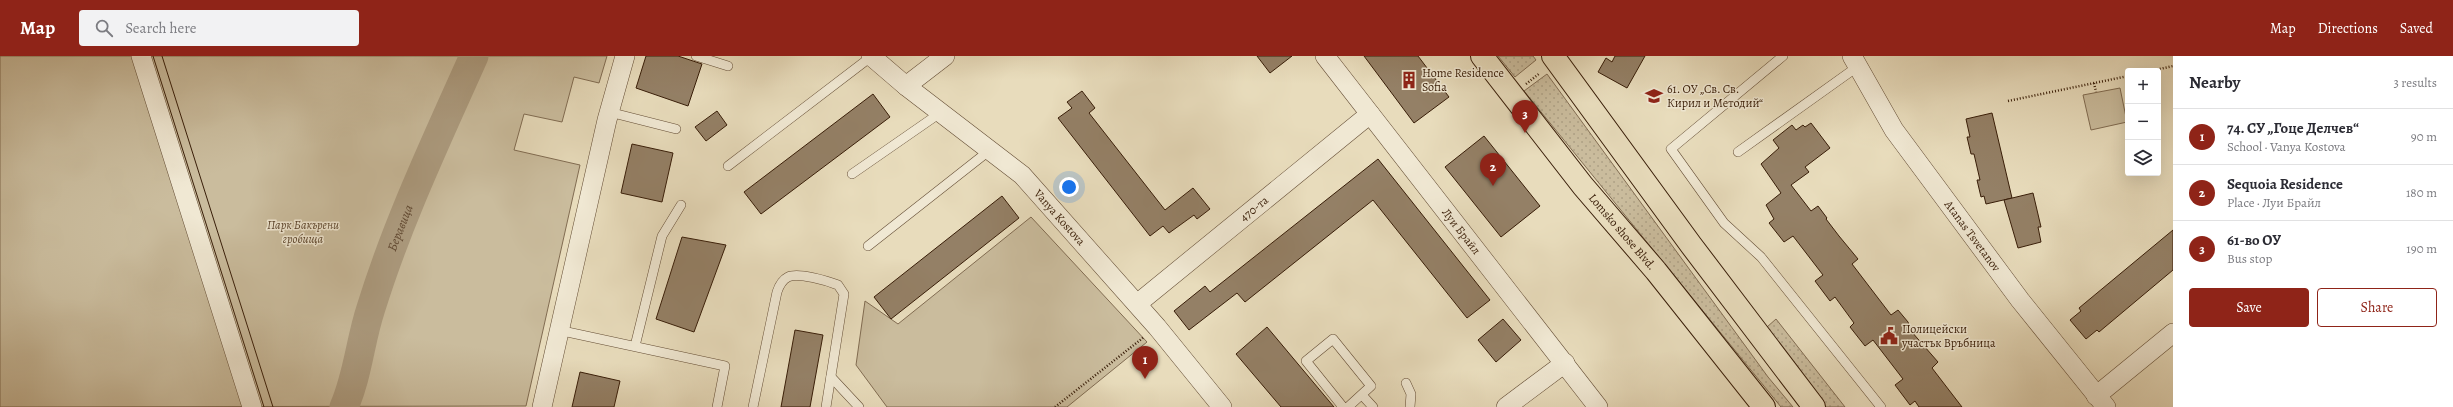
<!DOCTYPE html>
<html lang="en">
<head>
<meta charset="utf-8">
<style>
  body { margin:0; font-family:Alegreya,serif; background:#f2f2f3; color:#2b2b33 }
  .controls { position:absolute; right:12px; top:12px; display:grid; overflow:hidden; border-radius:4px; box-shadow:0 4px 16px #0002 }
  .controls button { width:36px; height:36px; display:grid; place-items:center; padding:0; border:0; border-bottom:1px solid #e1e1e2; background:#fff; color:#2b2b33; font:20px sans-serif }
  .you { position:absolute; left:1069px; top:131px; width:14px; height:14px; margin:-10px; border:3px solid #fff; border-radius:50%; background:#1a73e8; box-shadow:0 0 0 6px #1a73e833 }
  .badge { display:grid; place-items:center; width:26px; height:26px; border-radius:50%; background:#8f2418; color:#fff; font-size:13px; font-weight:700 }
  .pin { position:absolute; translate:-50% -33px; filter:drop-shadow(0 1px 2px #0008) }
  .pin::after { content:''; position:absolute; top:21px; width:14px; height:12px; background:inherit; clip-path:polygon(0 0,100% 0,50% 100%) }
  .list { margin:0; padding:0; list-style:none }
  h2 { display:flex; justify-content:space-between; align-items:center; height:52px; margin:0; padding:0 16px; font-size:17px }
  h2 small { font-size:13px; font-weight:400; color:#7c7c81 }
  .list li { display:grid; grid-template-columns:26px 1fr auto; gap:12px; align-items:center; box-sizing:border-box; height:56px; padding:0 16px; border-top:1px solid #e1e1e2 }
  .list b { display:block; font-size:15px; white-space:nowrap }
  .list p { margin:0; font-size:13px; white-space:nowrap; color:#7c7c81 }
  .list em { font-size:13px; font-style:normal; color:#7c7c81 }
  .actions { display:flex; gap:8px; padding:12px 16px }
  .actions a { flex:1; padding:9px 0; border:1px solid #8f2418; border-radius:4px; text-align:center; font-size:14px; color:#8f2418 }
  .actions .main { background:#8f2418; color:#fff }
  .icon { flex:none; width:22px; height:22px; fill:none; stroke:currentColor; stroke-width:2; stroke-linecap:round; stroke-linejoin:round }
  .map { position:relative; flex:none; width:2173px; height:351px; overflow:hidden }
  header { display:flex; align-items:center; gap:24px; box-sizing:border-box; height:56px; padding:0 20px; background:#8f2418; color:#fff }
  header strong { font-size:19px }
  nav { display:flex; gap:22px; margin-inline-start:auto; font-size:14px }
  .search { width:280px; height:36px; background:#f2f2f3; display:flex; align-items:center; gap:10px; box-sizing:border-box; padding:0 14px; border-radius:4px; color:#7c7c81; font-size:15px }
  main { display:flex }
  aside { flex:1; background:#fff }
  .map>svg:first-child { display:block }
</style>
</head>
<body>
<header>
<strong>Map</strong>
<div class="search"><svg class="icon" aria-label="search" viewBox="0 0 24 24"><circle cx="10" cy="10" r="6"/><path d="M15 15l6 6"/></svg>Search here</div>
<nav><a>Map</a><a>Directions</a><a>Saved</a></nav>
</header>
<main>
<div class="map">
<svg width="2173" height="351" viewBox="0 0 2173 351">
  <defs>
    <pattern id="grass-dots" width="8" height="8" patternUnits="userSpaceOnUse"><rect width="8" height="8" fill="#cabc9d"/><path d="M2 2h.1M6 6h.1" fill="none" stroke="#aea186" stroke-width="1.8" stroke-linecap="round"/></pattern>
  </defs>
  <rect width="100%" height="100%" fill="#e8dcbc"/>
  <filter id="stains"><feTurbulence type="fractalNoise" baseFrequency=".005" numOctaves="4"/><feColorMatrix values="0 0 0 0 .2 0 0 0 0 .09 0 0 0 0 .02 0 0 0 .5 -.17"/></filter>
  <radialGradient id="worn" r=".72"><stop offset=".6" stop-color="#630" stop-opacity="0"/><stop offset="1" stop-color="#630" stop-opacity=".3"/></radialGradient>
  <!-- grass -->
  <g fill="url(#grass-dots)" stroke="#816c52">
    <polygon points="1498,0 1533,0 1536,4 1515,21"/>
    <polygon points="1547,18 1768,321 1793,351 1781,351 1524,35"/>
    <polygon points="1776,263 1845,351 1826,351 1767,271"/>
  </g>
  <!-- park -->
  <g fill="#cabc9d" stroke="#816c52">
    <polygon points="0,0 607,0 599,27 574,21 562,66 524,58 514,94 580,109 526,350 0,351"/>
    <polygon points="2120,32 2127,66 2091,74 2083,39"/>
    <polygon points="1031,161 1147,286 1067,351 887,351 856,309 865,245 898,268"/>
  </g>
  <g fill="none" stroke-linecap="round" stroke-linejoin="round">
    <!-- river -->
    <path stroke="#ac9b7f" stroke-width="29" id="s1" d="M344,351C358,319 360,285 371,252C398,165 437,83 474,0"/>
  </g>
  <!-- building -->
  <g fill="#948066" stroke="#381d08">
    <polygon points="646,0 678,0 702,8 688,50 636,32"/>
    <polygon points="1257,0 1292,0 1270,17"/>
    <polygon points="1364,0 1418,0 1449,41 1414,67"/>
    <polygon points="1615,0 1645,0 1627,32 1598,16 1606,2 1612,6"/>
    <polygon points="1082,35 1095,52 1089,57 1165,154 1193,132 1210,153 1197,163 1194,159 1169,177 1163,170 1150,180 1058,62 1072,52 1067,46"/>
    <polygon points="873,38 890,61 761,158 744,136"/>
    <polygon points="717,55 727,69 706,85 695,71"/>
    <polygon points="1992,57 2012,142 1986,148 1984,140 1981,141 1977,124 1980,124 1974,98 1971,98 1967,81 1970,81 1966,63"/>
    <polygon points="1811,67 1830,92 1805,111 1809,116 1791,129 1811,155 1818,150 1827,162 1826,163 1839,180 1858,203 1852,208 1891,259 1898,254 1908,266 1911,275 1938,306 1932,312 1962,351 1919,351 1915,345 1910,349 1895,329 1903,323 1873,284 1865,290 1850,271 1854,267 1835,241 1830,245 1815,225 1823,219 1793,180 1784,186 1769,167 1774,163 1766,149 1781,137 1761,108 1779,92 1773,84 1792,69 1796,74 1803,69 1805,71"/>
    <polygon points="1484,80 1540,150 1501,181 1445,111"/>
    <polygon points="632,88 673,97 662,146 621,137"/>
    <polygon points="1378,103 1490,244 1467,262 1373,144 1245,246 1237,237 1189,274 1174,255 1205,230 1210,236"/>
    <polygon points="2033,137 2041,171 2038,171 2041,186 2018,192 2004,144"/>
    <polygon points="1002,140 1019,162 891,263 874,241"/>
    <polygon points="2173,174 2173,214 2099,276 2097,274 2086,283 2070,264 2081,255 2079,252"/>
    <polygon points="682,181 726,189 694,276 656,263"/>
    <polygon points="1503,263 1521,284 1496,306 1478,284"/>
    <polygon points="1267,271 1334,351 1281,351 1236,298"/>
    <polygon points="795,274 823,279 810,351 781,351"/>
    <polygon points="580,316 620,325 614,351 572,351"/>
  </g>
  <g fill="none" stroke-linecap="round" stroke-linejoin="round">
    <!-- service casing -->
    <g stroke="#644d35" stroke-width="10">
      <g id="service">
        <polyline points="696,0 728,10"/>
        <polyline points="1783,0 1671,93 1724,167 1761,201 1881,351"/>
        <polyline points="609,56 676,73"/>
        <polyline points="1738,96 1857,11"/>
        <polyline points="728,110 872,0"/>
        <polyline points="852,118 940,57"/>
        <polyline points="868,190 990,94"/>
        <polyline points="558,274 725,310 717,351"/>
        <polyline points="635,290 662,180 681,149"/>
        <polyline points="831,321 859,351"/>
        <polyline points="1406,327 1411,338 1410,351"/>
        <polyline points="1362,339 1373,351"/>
        <path d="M753,351L777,236C779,230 782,224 788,221C798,216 828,225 838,229L844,238L826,351"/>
        <polyline points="1343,351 1306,305 1333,283 1371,330 1348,351"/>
      </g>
    </g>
    <!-- minor casing -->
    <g stroke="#644d35" stroke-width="20">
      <g id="minor">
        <polyline points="141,0 252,351"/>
        <path id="s2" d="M871,0L906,30L1022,119L1157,271L1222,351"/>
        <path id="s3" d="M1325,0L1598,351"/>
        <path id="s4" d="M1852,0L1894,74L2020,244L2106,351"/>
        <polyline points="906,30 945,0"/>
        <path id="s5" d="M1137,248L1370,58"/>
        <polyline points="2096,340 2173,277"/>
        <polyline points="542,351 607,64 625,0"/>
        <polyline points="1506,351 1565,307"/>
      </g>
    </g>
    <!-- primary casing -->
    <g stroke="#381d08" stroke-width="24">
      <g id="primary">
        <path id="s6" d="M1482,0L1583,130L1656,215L1764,351"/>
        <polyline points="1553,0 1691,189 1814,351"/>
      </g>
    </g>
    <!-- path -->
    <g stroke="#381d08" stroke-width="2.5" stroke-dasharray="1 2" stroke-linecap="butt">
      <polyline points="2151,15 2173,10"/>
      <polyline points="2094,27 2096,36"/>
      <polyline points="1526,28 1540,17"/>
      <polyline points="2008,45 2128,20"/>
      <polyline points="1055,351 1144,281"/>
    </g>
    <!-- service -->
    <use href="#service" stroke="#f0e8d3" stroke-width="9"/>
    <!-- minor -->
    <use href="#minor" stroke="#f0e8d3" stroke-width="19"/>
    <!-- primary -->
    <use href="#primary" stroke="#e8dcbc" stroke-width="22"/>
    <!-- tram -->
    <g stroke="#381d08" stroke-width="1">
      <polyline points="153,0 264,351"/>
      <polyline points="162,0 273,351"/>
    </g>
  </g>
  <!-- icons -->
  <defs>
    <g id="building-bare" transform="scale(1.38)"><path d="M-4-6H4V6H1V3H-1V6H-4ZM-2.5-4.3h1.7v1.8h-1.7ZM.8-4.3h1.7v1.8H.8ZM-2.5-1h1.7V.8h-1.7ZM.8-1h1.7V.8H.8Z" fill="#8f2418" stroke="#f0e8d3" stroke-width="2.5" paint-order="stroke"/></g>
    <g id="school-bare" transform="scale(1.38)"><path d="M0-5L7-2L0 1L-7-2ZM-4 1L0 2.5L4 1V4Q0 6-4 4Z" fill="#8f2418" stroke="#f0e8d3" stroke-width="2.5" paint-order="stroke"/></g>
    <g id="civic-bare" transform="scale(1.38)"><path d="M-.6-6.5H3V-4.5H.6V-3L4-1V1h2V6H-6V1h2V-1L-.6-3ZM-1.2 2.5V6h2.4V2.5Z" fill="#8f2418" stroke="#f0e8d3" stroke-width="2.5" paint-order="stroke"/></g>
  </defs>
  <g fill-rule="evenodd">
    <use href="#building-bare" x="1409" y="24"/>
    <use href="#school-bare" x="1654" y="40"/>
    <use href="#civic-bare" x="1889" y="280"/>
  </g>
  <g text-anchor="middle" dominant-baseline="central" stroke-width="3" stroke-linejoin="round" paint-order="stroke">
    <!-- poi labels -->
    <g font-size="12" fill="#381d08" stroke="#f0e8d3" text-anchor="start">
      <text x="1422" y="17">Home Residence<tspan x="1422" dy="14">Sofia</tspan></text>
      <text x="1667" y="33">61. ОУ „Св. Св.<tspan x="1667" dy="14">Кирил и Методий“</tspan></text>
      <text x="1902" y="273">Полицейски<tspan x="1902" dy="14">участък Връбница</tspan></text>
    </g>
    <!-- street labels -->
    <g font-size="12" fill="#381d08" stroke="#f0e8d3">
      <text stroke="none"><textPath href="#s5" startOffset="151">470-та</textPath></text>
      <text stroke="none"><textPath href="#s2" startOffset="249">Vanya Kostova</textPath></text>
      <text stroke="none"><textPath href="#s3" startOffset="222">Луи Брайл</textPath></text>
      <text stroke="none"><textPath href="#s6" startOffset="225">Lomsko shose Blvd.</textPath></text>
      <text stroke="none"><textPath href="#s4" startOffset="217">Atanas Tsvetanov</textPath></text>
    </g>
    <!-- park labels -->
    <g font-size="12" font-style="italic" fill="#5c452d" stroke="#f0e8d3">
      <text x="303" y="169">Парк Бакърени<tspan x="303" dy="14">гробища</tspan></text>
    </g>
    <!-- water labels -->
    <g font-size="13" font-style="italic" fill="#614932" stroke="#f0e8d3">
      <text stroke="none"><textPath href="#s1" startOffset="188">Беравица</textPath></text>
    </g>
  </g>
  <rect width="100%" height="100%" filter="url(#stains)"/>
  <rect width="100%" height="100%" fill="url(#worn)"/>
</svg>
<div class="controls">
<button>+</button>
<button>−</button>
<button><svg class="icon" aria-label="layers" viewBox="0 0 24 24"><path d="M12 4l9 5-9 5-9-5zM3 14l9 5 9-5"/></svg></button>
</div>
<div class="you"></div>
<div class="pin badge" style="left:1145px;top:323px">1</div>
<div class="pin badge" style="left:1493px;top:130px">2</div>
<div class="pin badge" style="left:1525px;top:77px">3</div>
</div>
<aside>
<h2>Nearby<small>3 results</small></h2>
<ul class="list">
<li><span class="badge">1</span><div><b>74. СУ „Гоце Делчев“</b><p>School · Vanya Kostova</p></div><em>90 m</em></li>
<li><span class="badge">2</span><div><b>Sequoia Residence</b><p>Place · Луи Брайл</p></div><em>180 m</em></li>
<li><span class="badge">3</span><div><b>61-во ОУ</b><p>Bus stop</p></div><em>190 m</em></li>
</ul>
<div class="actions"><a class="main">Save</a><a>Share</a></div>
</aside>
</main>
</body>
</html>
